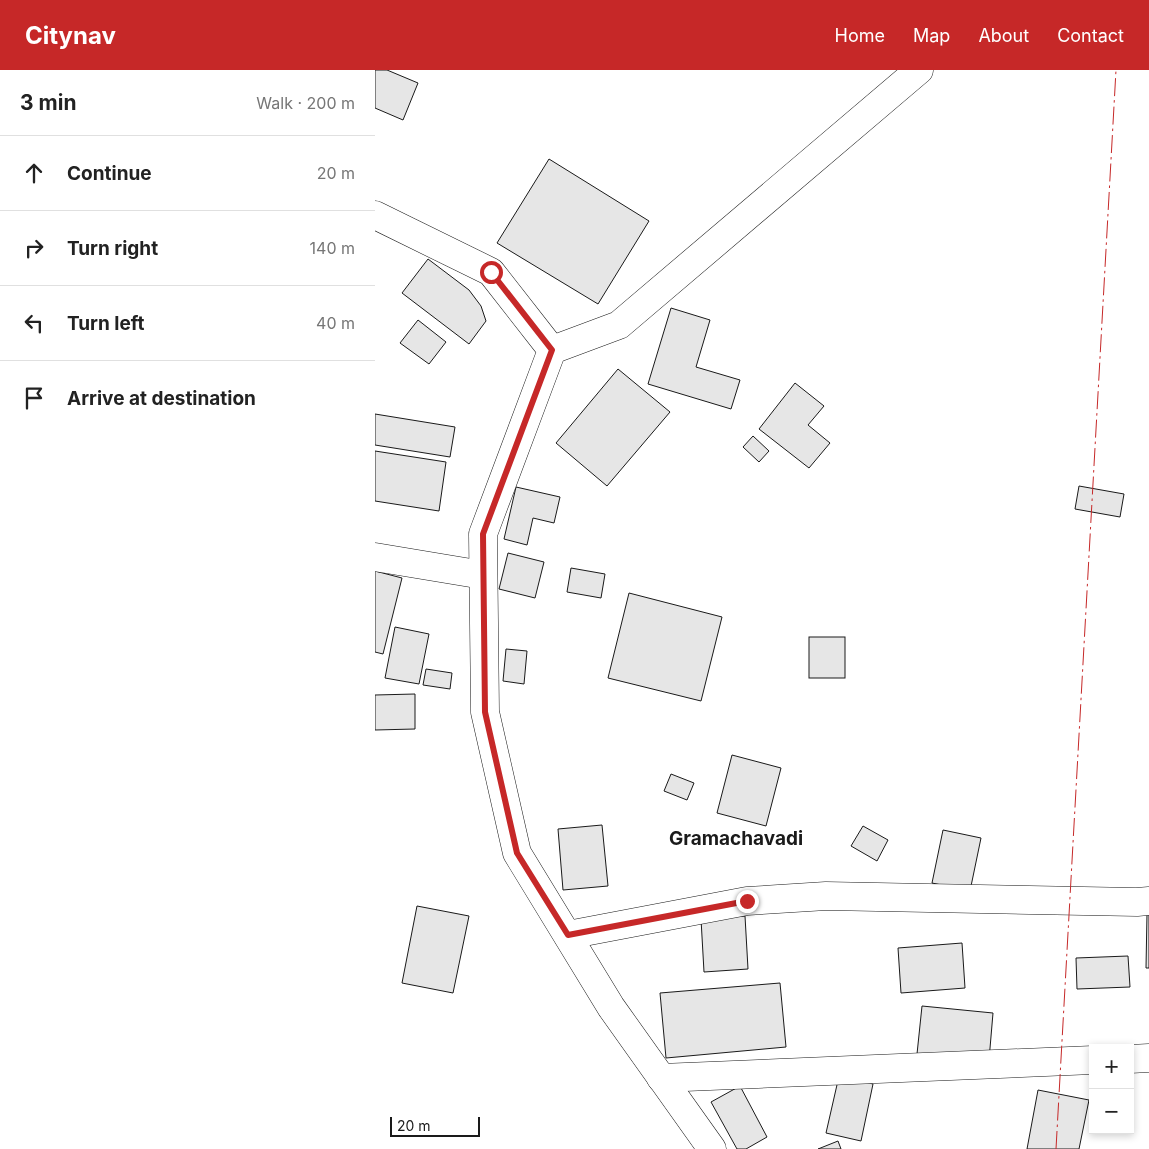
<!DOCTYPE html>
<html lang="en">
<head>
<meta charset="utf-8">
<style>
  body { margin:0; font-family:Inter,sans-serif; background:#f6f6f6; color:#222 }
  .controls { position:absolute; right:15px; bottom:15px; display:grid; overflow:hidden; border-radius:0px; box-shadow:0 2px 8px #0003 }
  .controls button { width:45px; height:45px; display:grid; place-items:center; padding:0; border:0; border-bottom:1px solid #e0e0e0; background:#fff; color:#222; font:25px sans-serif }
  .scale { position:absolute; left:15px; bottom:12px; width:90px; box-sizing:border-box; padding-left:5px; border:2px solid #1a1a1a; border-top:0; font-size:14px; line-height:18px; white-space:nowrap; color:#1a1a1a; -webkit-text-stroke:4px #fff; paint-order:stroke }
  .stop { position:absolute; width:15px; height:15px; margin:-11px; border:4px solid #c62828; border-radius:50%; background:#fff }
  .stop.end { background:#c62828; border-color:#fff; box-shadow:0 1px 5px #0008 }
  .list { margin:0; padding:0; list-style:none }
  h2 { display:flex; justify-content:space-between; align-items:center; height:65px; margin:0; padding:0 20px; font-size:21px }
  h2 small { font-size:16px; font-weight:400; color:#767676 }
  .list li { display:grid; grid-template-columns:32px 1fr auto; gap:15px; align-items:center; box-sizing:border-box; height:75px; padding:0 20px; border-top:1px solid #e0e0e0 }
  .list b { display:block; font-size:19px; white-space:nowrap }
  .list em { font-size:16px; font-style:normal; color:#767676 }
  .icon { flex:none; width:28px; height:28px; fill:none; stroke:currentColor; stroke-width:2; stroke-linecap:round; stroke-linejoin:round }
  .map { position:relative; flex:none; width:774px; height:1079px; overflow:hidden }
  header { display:flex; align-items:center; gap:30px; box-sizing:border-box; height:70px; padding:0 25px; background:#c62828; color:#fff }
  header strong { font-size:24px }
  nav { display:flex; gap:28px; margin-inline-start:auto; font-size:18px }
  main { display:flex }
  aside { flex:1; background:#fff }
  .map>svg:first-child { display:block }
</style>
</head>
<body>
<header>
<strong>Citynav</strong>
<nav><a>Home</a><a>Map</a><a>About</a><a>Contact</a></nav>
</header>
<main>
<aside>
<h2>3 min<small>Walk · 200 m</small></h2>
<ul class="list">
<li><svg class="icon" aria-label="ahead" viewBox="0 0 24 24"><path d="M12 20V5M6 11l6-6 6 6"/></svg><div><b>Continue</b></div><em>20 m</em></li>
<li><svg class="icon" aria-label="right" viewBox="0 0 24 24"><path d="M7 20v-9h11M14 6l5 5-5 5"/></svg><div><b>Turn right</b></div><em>140 m</em></li>
<li><svg class="icon" aria-label="left" viewBox="0 0 24 24"><path d="M17 20v-9H6M10 6l-5 5 5 5"/></svg><div><b>Turn left</b></div><em>40 m</em></li>
<li><svg class="icon" aria-label="arrive" viewBox="0 0 24 24"><path d="M6 21V4h12l-3 4 3 4H6"/></svg><div><b>Arrive at destination</b></div></li>
</ul>
</aside>
<div class="map">
<svg width="774" height="1079" viewBox="0 0 774 1079">
  <rect width="100%" height="100%" fill="#fff"/>
  <!-- building -->
  <g fill="#e6e6e6" stroke="#1a1a1a">
    <polygon points="0,0 12,0 43,13 28,50 0,38"/>
    <polygon points="174,89 274,151 223,234 122,173"/>
    <polygon points="53,189 94,220 106,236 111,251 94,274 27,223"/>
    <polygon points="296,238 335,250 321,297 365,310 356,339 273,314"/>
    <polygon points="43,250 71,272 54,294 25,273"/>
    <polygon points="243,299 295,342 232,416 181,373"/>
    <polygon points="420,313 449,336 433,355 455,373 434,398 384,359"/>
    <polygon points="0,344 80,357 75,387 0,375"/>
    <polygon points="378,366 394,381 384,392 368,377"/>
    <polygon points="0,381 71,392 64,441 0,431"/>
    <polygon points="704,416 749,424 745,447 700,439"/>
    <polygon points="141,417 185,427 179,453 158,448 152,475 129,469"/>
    <polygon points="133,483 169,492 160,528 124,519"/>
    <polygon points="196,498 230,504 226,528 192,522"/>
    <polygon points="0,501 27,508 8,584 0,582"/>
    <polygon points="254,523 347,547 326,631 233,608"/>
    <polygon points="20,557 54,564 44,614 10,608"/>
    <rect x="434" y="567" width="36" height="41"/>
    <polygon points="131,579 152,581 149,614 128,611"/>
    <polygon points="51,599 77,603 75,619 48,615"/>
    <polygon points="40,624 40,659 0,660 0,625"/>
    <polygon points="357,685 406,698 391,756 342,743"/>
    <polygon points="296,704 319,713 312,730 289,721"/>
    <polygon points="227,755 233,816 188,820 183,759"/>
    <polygon points="488,756 513,770 502,791 476,776"/>
    <polygon points="568,760 606,768 595,821 557,813"/>
    <polygon points="42,836 94,846 78,923 27,913"/>
    <polygon points="772,843 774,843 774,898 771,898"/>
    <polygon points="370,846 373,899 329,902 326,849"/>
    <polygon points="587,873 590,918 526,923 523,878"/>
    <polygon points="753,886 755,917 702,919 701,888"/>
    <polygon points="405,913 411,977 291,988 285,923"/>
    <polygon points="547,936 618,943 614,990 542,984"/>
    <polygon points="464,1006 498,1014 486,1071 451,1063"/>
    <polygon points="365,1016 392,1067 371,1079 362,1079 336,1032"/>
    <polygon points="663,1020 714,1030 704,1079 652,1079"/>
    <polygon points="463,1071 466,1079 443,1079"/>
  </g>
  <g fill="none" stroke-linecap="round" stroke-linejoin="round">
    <!-- minor casing -->
    <g stroke="#1a1a1a" stroke-width="29">
      <g id="minor">
        <polyline points="0,487 108,505"/>
        <polyline points="193,865 372,831 451,826 762,832 774,831"/>
        <polyline points="755,989 774,988"/>
        <polyline points="286,1008 718,990"/>
      </g>
    </g>
    <!-- tertiary casing -->
    <g stroke="#1a1a1a" stroke-width="29">
      <polyline id="tertiary" points="177,280 244,255 544,0"/>
    </g>
    <!-- secondary casing -->
    <g stroke="#1a1a1a" stroke-width="29">
      <polyline id="secondary" points="0,145 116,202 177,280 108,464 110,642 142,783 236,937 337,1079"/>
    </g>
    <!-- minor -->
    <use href="#minor" stroke="#fff" stroke-width="28"/>
    <!-- tertiary -->
    <use href="#tertiary" stroke="#fff" stroke-width="28"/>
    <!-- secondary -->
    <use href="#secondary" stroke="#fff" stroke-width="28"/>
    <!-- power -->
    <polyline stroke="#c62828" stroke-width="1" stroke-dasharray="18 4 2.5 4" stroke-linecap="butt" points="681,1079 741,0"/>
  </g>
  <g fill="none" stroke-linecap="round" stroke-linejoin="round">
    <!-- route -->
    <polyline stroke="#c62828" stroke-width="6" points="116,202 177,280 108,464 110,642 142,783 193,865 372,831"/>
  </g>
  <g text-anchor="middle" dominant-baseline="central" stroke-width="4" stroke-linejoin="round" paint-order="stroke">
    <!-- quarter labels -->
    <g font-size="19" font-weight="bold" fill="#1a1a1a" stroke="#fff">
      <text x="361" y="768">Gramachavadi</text>
    </g>
  </g>
</svg>
<div class="controls">
<button>+</button>
<button>−</button>
</div>
<div class="scale">20 m</div>
<div class="stop" style="left:116px;top:202px"></div>
<div class="stop end" style="left:372px;top:831px"></div>
</div>
</main>
</body>
</html>
